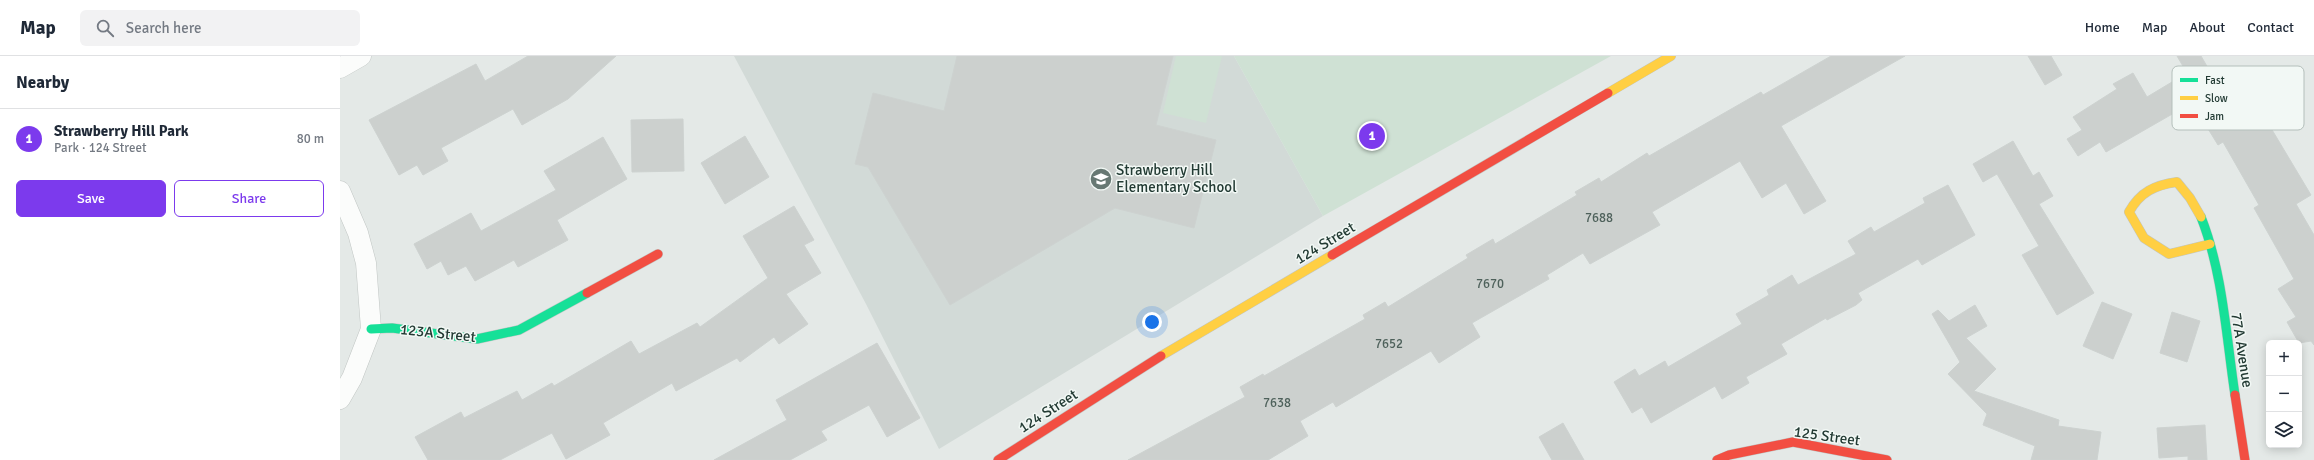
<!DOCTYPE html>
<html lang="en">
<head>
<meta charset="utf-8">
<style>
  body { margin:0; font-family:Signika,sans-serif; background:#f2f2f3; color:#1f2937 }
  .controls { position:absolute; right:12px; bottom:12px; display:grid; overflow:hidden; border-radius:6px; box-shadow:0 2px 10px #0003 }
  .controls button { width:36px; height:36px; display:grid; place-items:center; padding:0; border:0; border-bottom:1px solid #e0e1e3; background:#fff; color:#1f2937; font:20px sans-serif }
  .you { position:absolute; left:812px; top:266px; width:14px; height:14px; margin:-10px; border:3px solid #fff; border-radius:50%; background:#1a73e8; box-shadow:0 0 0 6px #1a73e833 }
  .badge { display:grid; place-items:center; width:26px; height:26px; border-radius:50%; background:#7c3aed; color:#fff; font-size:13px; font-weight:700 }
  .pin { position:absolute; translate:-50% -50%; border:2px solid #fff; box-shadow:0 1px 4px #0006 }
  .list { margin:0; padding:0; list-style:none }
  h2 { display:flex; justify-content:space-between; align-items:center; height:52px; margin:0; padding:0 16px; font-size:17px }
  h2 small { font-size:13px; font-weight:400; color:#747a83 }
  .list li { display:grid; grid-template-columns:26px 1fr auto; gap:12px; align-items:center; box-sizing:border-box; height:60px; padding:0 16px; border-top:1px solid #e0e1e3 }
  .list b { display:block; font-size:15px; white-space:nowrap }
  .list p { margin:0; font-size:13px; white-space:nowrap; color:#747a83 }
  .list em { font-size:13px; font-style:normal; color:#747a83 }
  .actions { display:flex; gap:8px; padding:12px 16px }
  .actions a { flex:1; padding:9px 0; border:1px solid #7c3aed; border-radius:6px; text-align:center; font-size:14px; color:#7c3aed }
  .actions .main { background:#7c3aed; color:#fff }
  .icon { flex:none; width:22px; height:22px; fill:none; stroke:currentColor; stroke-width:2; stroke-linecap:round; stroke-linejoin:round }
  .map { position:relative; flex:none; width:1974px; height:404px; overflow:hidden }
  header { display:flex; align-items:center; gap:24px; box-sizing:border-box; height:56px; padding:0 20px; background:#fff; border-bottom:1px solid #e0e1e3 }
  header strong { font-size:19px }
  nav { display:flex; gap:22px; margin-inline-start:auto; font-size:14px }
  .search { width:280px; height:36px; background:#f2f2f3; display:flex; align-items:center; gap:10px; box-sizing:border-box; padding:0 14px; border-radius:6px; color:#747a83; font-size:15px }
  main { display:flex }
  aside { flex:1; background:#fff }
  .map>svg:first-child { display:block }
</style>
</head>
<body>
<header>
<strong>Map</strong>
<div class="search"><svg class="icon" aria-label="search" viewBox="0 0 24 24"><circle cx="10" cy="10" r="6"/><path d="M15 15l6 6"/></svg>Search here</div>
<nav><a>Home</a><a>Map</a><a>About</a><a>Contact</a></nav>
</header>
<main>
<aside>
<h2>Nearby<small></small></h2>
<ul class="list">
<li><span class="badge">1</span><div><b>Strawberry Hill Park</b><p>Park · 124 Street</p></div><em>80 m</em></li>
</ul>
<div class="actions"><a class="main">Save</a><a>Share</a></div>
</aside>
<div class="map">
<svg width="1974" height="404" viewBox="0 0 1974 404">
  <rect width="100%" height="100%" fill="#e4e9e7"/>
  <!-- built -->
  <polygon fill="#d2dad7" points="394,0 894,0 983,160 599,393 526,248"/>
  <!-- green -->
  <g fill="#cfe1d4">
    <polygon points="836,0 882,0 866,67 823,57"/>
    <polygon points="894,0 1271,0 983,160"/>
  </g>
  <!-- building -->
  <g fill="#ccd0ce" stroke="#cdd2d0">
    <polygon points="188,0 276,0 228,43 182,69 173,53 101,92 108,105 83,119 77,109 59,119 29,64 136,8 145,25"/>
    <polygon points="617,0 833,0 816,69 876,84 854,172 775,152 610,249 528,111 515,108 533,37 604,55"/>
    <polygon points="1491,0 1565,0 1441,70 1486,145 1464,158 1446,127 1422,142 1400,105 1312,156 1320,169 1250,208 1243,197 1207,219 1209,223 1132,267 1140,281 1099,307 1091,295 996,351 993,346 960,365 968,380 928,404 788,404 905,341 900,331 923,318 924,320 1025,263 1023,259 1045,246 1048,251 1128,202 1126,199 1153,183 1155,188 1237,139 1235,136 1259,122 1261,126 1307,97 1309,100 1421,36 1423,39"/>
    <polygon points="1688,0 1711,0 1722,19 1705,29"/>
    <polygon points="1837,0 1861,0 1892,53 1900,47 1904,54 1916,47 1971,139 1956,148 1974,179 1974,289 1971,285 1959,287 1947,266 1956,261 1938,233 1954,223 1914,152 1919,149 1883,86 1878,89 1854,50 1850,52 1848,49 1766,96 1760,86 1738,100 1727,83 1742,74 1733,61 1777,33 1773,28 1793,17 1807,41 1847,17"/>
    <polygon points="343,63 344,115 292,116 291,64"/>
    <polygon points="405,80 429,121 385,148 361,107"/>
    <polygon points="263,81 287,123 217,164 228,184 178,211 174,204 135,225 126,210 108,219 101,205 87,213 74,188 131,157 141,175 216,134 204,115"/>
    <polygon points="1673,85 1693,120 1699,116 1713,140 1699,148 1754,237 1717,259 1682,199 1699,190 1657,118 1643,126 1633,108"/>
    <polygon points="1608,129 1635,179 1582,209 1578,203 1518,237 1522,244 1516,249 1487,264 1486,262 1441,288 1447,298 1406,321 1409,327 1382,343 1375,330 1311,367 1302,351 1292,357 1274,326 1295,313 1299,320 1325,305 1328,311 1402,268 1396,258 1429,239 1427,234 1452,219 1458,229 1516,198 1508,185 1531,171 1534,176 1585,147 1583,142"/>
    <polygon points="454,150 474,184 464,189 481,217 446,238 468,268 439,288 434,281 400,306 397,302 336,335 332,327 263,367 270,379 226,403 212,377 160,404 88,404 75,381 121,356 124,362 177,335 182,344 212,327 214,330 291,285 299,298 357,267 360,271 428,222 403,180"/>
    <polygon points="1762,246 1792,258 1773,303 1743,290"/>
    <polygon points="1635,249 1647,270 1626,282 1656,313 1634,335 1719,364 1718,370 1761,376 1757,404 1691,404 1695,390 1643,369 1647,358 1608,318 1620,306 1592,258 1598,254 1609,265"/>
    <polygon points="1832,256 1860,265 1847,306 1820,297"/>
    <polygon points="537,287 580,362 547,381 529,349 481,375 487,384 450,404 374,404 447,364 436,344"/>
    <polygon points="1223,367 1244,404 1212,404 1199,381"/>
    <polygon points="1865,369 1867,404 1848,404 1848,400 1819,402 1817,372"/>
  </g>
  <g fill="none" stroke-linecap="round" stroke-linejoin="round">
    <!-- street casing -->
    <g stroke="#c1c6c4" stroke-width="21">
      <g id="street">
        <polyline points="0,12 21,0"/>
        <polyline points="0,135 18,177 26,207 31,273 12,322 0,343"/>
      </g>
    </g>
    <!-- fast casing -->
    <g stroke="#c0c6c4" stroke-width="10">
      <g id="fast">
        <path d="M1861,161C1883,217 1886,279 1895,339"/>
        <polyline points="31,273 52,272 137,283 179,274 247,237"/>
      </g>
    </g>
    <!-- slow casing -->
    <g stroke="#c0c6c4" stroke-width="10">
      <g id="slow">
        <polyline points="1268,37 1331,0"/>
        <path d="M1861,161L1850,142L1837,126C1815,129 1800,136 1789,156L1804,182L1829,198L1870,188"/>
        <polyline points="821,300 992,199"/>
      </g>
    </g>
    <!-- jam casing -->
    <g stroke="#c0c6c4" stroke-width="10">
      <g id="jam">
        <polyline points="992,199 1268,37"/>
        <polyline points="247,237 318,198"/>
        <polyline points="1895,339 1905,404"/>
        <polyline points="658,404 821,300"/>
        <polyline points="1377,404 1389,399 1453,386 1547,404"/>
      </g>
    </g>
    <!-- street -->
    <use href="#street" stroke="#fbfcfb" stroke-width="20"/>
    <!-- fast -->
    <use href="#fast" stroke="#16e098" stroke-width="9"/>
    <!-- slow -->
    <use href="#slow" stroke="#ffcf43" stroke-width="9"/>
    <!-- jam -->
    <use href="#jam" stroke="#f24e42" stroke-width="9"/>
  </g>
  <!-- icons -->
  <defs>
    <g id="school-disc" transform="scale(1.15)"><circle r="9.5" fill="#677873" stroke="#f2f8f5"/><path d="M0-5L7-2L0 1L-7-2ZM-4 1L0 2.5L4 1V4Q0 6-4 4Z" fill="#fff"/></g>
  </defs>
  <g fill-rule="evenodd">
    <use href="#school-disc" x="761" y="123"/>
  </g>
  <g text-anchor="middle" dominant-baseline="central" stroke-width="3" stroke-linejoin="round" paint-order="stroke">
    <!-- number labels -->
    <g font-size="13" fill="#4e615b">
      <text x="1259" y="162">7688</text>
      <text x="1150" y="228">7670</text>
      <text x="1049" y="288">7652</text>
      <text x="937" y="347">7638</text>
    </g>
    <!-- poi labels -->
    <g font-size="15" fill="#233b34" stroke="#f2f8f5" text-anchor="start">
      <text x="776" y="114">Strawberry Hill<tspan x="776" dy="17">Elementary School</tspan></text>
    </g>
    <!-- street labels -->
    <g font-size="15" fill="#233b34" stroke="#f2f8f5">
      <text transform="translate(985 187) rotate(-31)">124 Street</text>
      <text transform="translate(98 277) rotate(6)">123A Street</text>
      <text transform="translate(1902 294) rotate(81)">77A Avenue</text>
      <text transform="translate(708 355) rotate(-33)">124 Street</text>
      <text transform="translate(1487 380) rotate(8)">125 Street</text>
    </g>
  </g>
  <!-- legend -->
  <rect x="1832" y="10" width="132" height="64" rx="6" fill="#f2f8f5" stroke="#b4bfbb" stroke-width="1"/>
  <rect x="1840" y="22" width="18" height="4" fill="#16e098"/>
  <rect x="1840" y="40" width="18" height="4" fill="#ffcf43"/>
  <rect x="1840" y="58" width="18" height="4" fill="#f24e42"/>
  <g font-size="11" fill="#233b34">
    <text x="1865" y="28">Fast</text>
    <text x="1865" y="46">Slow</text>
    <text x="1865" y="64">Jam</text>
  </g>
</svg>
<div class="controls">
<button>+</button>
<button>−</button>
<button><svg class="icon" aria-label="layers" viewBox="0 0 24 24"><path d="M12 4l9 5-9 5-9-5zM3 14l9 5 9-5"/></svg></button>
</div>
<div class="you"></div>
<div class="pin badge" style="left:1032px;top:80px">1</div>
</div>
</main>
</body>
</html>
